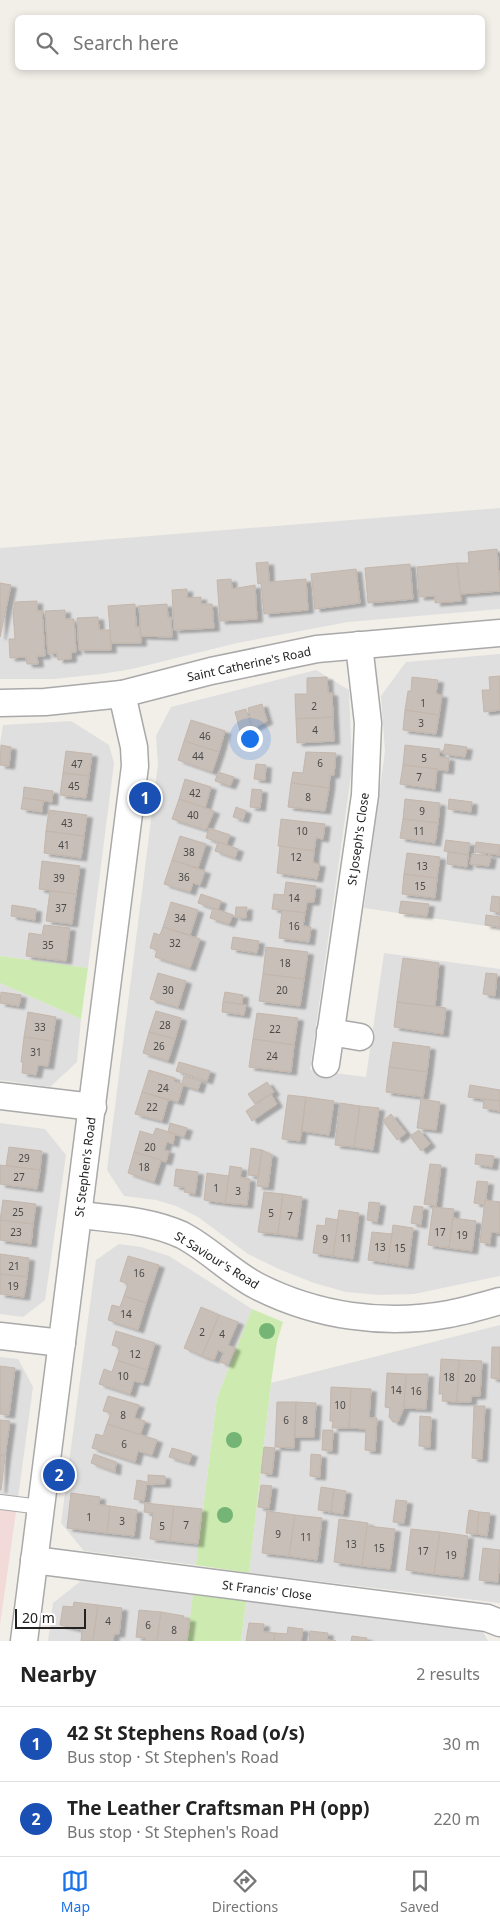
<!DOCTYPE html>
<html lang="en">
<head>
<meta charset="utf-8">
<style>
  body { margin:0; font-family:"Noto Sans",sans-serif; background:#f6f6f6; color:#222 }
  .scale { position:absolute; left:15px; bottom:12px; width:71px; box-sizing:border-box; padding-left:5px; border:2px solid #222; border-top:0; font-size:14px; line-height:18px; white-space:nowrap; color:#222; -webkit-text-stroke:4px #fff; paint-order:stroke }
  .you { position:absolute; left:249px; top:738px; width:18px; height:18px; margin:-12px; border:4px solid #fff; border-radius:50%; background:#1a73e8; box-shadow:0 0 0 8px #1a73e833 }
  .badge { display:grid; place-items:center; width:32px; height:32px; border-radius:50%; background:#1a73e8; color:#fff; font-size:16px; font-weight:700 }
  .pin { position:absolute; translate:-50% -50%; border:2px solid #fff; box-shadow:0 1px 5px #0006 }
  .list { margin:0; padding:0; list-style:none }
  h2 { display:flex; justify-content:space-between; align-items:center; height:65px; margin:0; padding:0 20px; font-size:21px }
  h2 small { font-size:16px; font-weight:400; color:#767676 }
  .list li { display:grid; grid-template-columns:32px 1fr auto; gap:15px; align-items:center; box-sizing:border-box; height:75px; padding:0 20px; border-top:1px solid #e0e0e0 }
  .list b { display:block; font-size:19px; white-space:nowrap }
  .list p { margin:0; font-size:16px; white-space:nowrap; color:#767676 }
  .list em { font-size:16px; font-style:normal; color:#767676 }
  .icon { flex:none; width:28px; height:28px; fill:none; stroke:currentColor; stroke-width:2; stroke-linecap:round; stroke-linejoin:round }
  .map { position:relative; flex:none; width:500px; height:1641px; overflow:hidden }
  .search { position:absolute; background:#fff; box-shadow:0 2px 8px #0003; left:15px; right:15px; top:15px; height:55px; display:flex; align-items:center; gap:12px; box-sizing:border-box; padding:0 18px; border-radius:8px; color:#767676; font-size:19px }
  .sheet { height:215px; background:#fff }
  nav { display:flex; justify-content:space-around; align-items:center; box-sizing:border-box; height:70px; border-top:1px solid #e0e0e0; background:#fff; font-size:14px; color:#767676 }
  nav a { display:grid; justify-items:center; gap:2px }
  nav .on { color:#1a73e8 }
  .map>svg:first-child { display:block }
</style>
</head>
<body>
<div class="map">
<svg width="500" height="1641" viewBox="0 0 500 1641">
  <defs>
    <filter id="shadow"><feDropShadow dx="5.5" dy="3" stdDeviation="1" flood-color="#0004"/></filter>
  </defs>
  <rect width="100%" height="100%" fill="#f2efe9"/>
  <!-- residential -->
  <g fill="#e0dfdf">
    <polygon points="500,508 500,609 348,622 237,643 132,669 101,674 53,679 0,679 0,548"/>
    <polygon points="500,654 500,928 364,908 385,751 381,696 406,662"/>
    <polygon points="316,670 349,690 352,768 310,1070 366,1077 384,953 500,969 500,1276 414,1294 379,1295 346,1292 314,1283 281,1270 248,1254 198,1217 176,1206 156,1200 124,1196 107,1170 158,764 156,736 171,707"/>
    <polygon points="71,721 109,745 114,763 88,968 0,956 0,744 3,725"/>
    <polygon points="0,983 81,1019 77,1062 50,1087 0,1080"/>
    <polygon points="0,1123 45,1129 66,1155 45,1300 23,1317 0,1314"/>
    <polygon points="119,1244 141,1247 169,1256 252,1309 217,1398 196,1565 84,1551 61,1523 96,1260"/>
    <polygon points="500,1325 500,1603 249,1573 271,1383"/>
    <polygon points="0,1357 18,1359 33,1387 18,1498 0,1496"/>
    <polygon points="81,1581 193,1595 187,1641 48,1641 53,1603"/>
    <polygon points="246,1601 483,1632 488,1641 241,1641"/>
  </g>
  <!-- commercial -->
  <polygon fill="#f2dad9" points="0,1496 18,1498 0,1625"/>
  <!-- grass -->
  <g fill="#cdebb0">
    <polygon points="0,956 88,968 81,1019 0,983"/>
    <polygon points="252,1309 283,1322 277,1342 271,1383 249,1573 196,1565 217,1398"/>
    <polygon points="193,1595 246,1601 241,1641 187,1641"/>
  </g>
  <!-- building -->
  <g fill="#c7bfb8" stroke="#c4b6ab" filter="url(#shadow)">
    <polygon points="497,549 500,591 460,594 457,563 469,563 468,552"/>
    <polygon points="268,562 269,582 306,579 308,610 264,614 261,583 258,584 256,563"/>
    <polygon points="457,563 461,601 435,603 435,596 419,597 417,567"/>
    <polygon points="410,564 413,599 368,603 365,568"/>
    <polygon points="356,569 360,603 315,609 311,574"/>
    <polygon points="231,579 232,589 255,585 257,619 220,621 217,580"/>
    <polygon points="0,583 11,585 0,637"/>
    <polygon points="187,589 187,598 201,597 201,604 212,604 214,628 174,630 172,590"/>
    <polygon points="37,601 37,611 42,611 45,656 37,656 38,664 27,664 26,657 10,658 9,639 15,639 13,613 15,602"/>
    <polygon points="135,604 136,627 140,627 141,643 111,643 108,606"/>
    <polygon points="167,604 168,618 171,617 172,637 141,636 139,606"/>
    <polygon points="65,610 65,619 74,619 76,652 71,652 71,659 58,660 57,653 48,654 45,611"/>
    <polygon points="98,617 99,630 110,630 111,650 79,650 77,618"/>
    <polygon points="500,676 500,710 484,712 482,690 490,690 489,677"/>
    <polygon points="327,677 328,693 332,693 333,717 296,719 295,694 307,694 307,678"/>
    <polygon points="412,677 438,680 436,694 442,695 439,715 405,710 408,691 411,691"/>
    <polygon points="262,704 267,721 253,728 248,708"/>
    <polygon points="246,709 252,731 241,734 235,712"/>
    <polygon points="405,710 439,715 436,734 403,730"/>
    <polygon points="333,717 334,741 297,743 296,719"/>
    <polygon points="191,720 225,731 219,752 184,741"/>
    <polygon points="184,741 219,752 212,772 178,760"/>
    <polygon points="445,744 467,747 465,757 443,754"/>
    <polygon points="1,745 11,747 9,766 0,765"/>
    <polygon points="405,745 440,749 439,757 449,758 448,771 403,765"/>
    <polygon points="66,751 92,754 89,776 63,773"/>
    <polygon points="306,752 336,753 334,775 330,775 329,788 291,783 293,772 303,773"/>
    <polygon points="256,764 266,765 265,780 254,779"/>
    <polygon points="403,765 437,769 435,789 400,784"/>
    <polygon points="218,772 234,777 230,786 215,781"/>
    <polygon points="63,773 89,776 86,798 60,795"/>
    <polygon points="185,779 211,787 205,808 179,799"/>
    <polygon points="291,783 329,788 325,811 288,807"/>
    <polygon points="24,787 53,791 52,802 23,798"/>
    <polygon points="252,789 262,790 260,808 250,807"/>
    <polygon points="23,798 43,801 42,812 21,809"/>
    <polygon points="179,799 214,811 206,830 172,819"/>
    <polygon points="405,799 440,803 438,823 403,819"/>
    <polygon points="449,799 472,802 471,812 448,809"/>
    <polygon points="236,807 246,811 243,820 233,817"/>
    <polygon points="49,810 87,815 84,836 46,831"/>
    <polygon points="281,819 325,824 323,839 316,838 314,851 278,846"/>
    <polygon points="403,819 438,823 435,843 400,838"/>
    <polygon points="209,828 230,835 226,845 206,838"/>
    <polygon points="46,831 84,836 81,858 44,853"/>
    <polygon points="180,836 206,844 198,868 172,860"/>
    <polygon points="446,840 470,843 468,855 444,851"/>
    <polygon points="218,842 238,849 235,858 215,851"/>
    <polygon points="476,842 500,845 500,855 475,852"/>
    <polygon points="280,846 314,851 313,863 320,864 317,879 277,873"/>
    <polygon points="448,852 468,855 467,867 447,864"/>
    <polygon points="407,853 440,857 437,878 404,874"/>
    <polygon points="472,854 491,856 489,866 470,864"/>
    <polygon points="172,860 205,871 200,885 193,883 190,892 164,884"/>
    <polygon points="42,861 80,866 76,894 39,889"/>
    <polygon points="404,874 437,878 435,898 402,894"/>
    <polygon points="286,882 316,886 314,902 307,902 305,913 272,909 274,894 284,895"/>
    <polygon points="50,891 76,894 72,924 46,921"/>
    <polygon points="201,894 221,901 218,910 198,903"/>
    <polygon points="492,896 500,897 500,913 490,911"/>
    <polygon points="401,901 429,904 427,916 399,913"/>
    <polygon points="171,902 198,910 190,935 163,927"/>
    <polygon points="12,905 36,909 35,920 11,916"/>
    <polygon points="236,907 247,907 246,918 235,917"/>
    <polygon points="213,908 233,915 229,924 210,918"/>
    <polygon points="282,910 305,913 303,926 311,927 309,942 279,938"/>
    <polygon points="486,915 500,917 500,927 485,925"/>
    <polygon points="44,925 70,928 66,961 26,956 29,933 42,935"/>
    <polygon points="163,927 200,939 190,968 155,957 157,950 150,948 154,933 160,935"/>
    <polygon points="233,937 259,941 257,953 231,949"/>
    <polygon points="266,947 308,952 304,979 263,974"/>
    <polygon points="403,958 439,963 435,1007 397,1002"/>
    <polygon points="158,973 186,981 178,1007 150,999"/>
    <polygon points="486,973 497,974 495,996 483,994"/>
    <polygon points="263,974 304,979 300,1006 259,1001"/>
    <polygon points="1,992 21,995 19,1006 0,1003"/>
    <polygon points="225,992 243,995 242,1004 223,1002"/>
    <polygon points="223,1002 246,1005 244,1015 222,1012"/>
    <polygon points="397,1002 446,1008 443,1034 394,1027"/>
    <polygon points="156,1011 181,1018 175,1039 149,1032"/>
    <polygon points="28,1012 56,1017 52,1041 24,1037"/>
    <polygon points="257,1013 298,1018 294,1045 253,1039"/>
    <polygon points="149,1032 175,1039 168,1061 143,1053"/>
    <polygon points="24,1037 52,1041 48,1066 38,1065 36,1075 22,1073 23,1062 21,1062"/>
    <polygon points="253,1039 294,1045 291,1072 249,1067"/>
    <polygon points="393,1042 430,1047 427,1072 389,1067"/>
    <polygon points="179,1062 210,1071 207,1081 176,1071"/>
    <polygon points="389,1067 427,1072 423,1097 386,1092"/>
    <polygon points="149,1070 175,1078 174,1081 182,1084 184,1076 201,1081 198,1090 183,1085 178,1102 142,1092"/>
    <polygon points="267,1082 274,1092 255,1104 248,1094"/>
    <polygon points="470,1085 500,1090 500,1101 468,1097"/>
    <polygon points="142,1092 168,1100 162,1121 135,1114"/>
    <polygon points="271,1094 277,1104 252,1121 246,1111"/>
    <polygon points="288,1095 306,1097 300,1141 282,1139"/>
    <polygon points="306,1097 334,1101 329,1135 302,1131"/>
    <polygon points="421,1099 440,1102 436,1130 417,1128"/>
    <polygon points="484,1099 500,1101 500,1111 483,1108"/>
    <polygon points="340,1103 360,1106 354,1147 335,1145"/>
    <polygon points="360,1106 379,1108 373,1150 354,1147"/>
    <polygon points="391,1114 406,1133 397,1140 383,1121"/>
    <polygon points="170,1123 187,1128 184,1137 168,1132"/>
    <polygon points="156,1128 175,1134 173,1144 167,1142 164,1150 169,1151 166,1162 134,1152 140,1131 153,1135"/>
    <polygon points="419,1130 430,1144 421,1151 410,1136"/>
    <polygon points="9,1147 42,1151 40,1170 6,1166"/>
    <polygon points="251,1148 262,1150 258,1176 248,1175"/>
    <polygon points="262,1150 272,1155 268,1187 257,1186"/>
    <polygon points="134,1152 161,1160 154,1182 128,1173"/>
    <polygon points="476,1154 494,1156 492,1167 475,1164"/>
    <polygon points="430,1164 441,1165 436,1206 424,1204"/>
    <polygon points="0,1165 40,1170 37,1189 0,1184"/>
    <polygon points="230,1166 242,1168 240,1177 250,1179 247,1205 225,1203"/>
    <polygon points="176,1169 198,1172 195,1194 184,1192 185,1187 174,1186"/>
    <polygon points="207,1173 229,1176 225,1203 204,1200"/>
    <polygon points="477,1181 488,1182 485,1205 474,1203"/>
    <polygon points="264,1192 283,1194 278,1234 258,1232"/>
    <polygon points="283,1194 302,1197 297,1237 278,1234"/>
    <polygon points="3,1200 36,1204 33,1224 0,1220"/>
    <polygon points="485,1200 500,1202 500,1233 491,1232 490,1244 480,1242"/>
    <polygon points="369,1202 380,1203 377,1222 367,1220"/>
    <polygon points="414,1206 423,1207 421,1225 411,1223"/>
    <polygon points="433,1207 454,1209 449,1248 428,1245"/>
    <polygon points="339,1210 359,1213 353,1259 333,1256"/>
    <polygon points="326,1218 338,1220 333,1256 313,1253 317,1225 325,1226"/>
    <polygon points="453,1218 476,1221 472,1251 449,1248"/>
    <polygon points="0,1220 33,1224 31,1244 0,1240"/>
    <polygon points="393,1225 413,1228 408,1266 388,1263"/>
    <polygon points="372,1232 392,1234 388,1263 368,1260"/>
    <polygon points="0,1254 29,1258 27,1277 0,1274"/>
    <polygon points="128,1256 159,1265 146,1303 124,1296 128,1284 120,1281"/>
    <polygon points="0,1274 27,1277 24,1297 0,1294"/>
    <polygon points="124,1296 146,1303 138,1330 108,1320 112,1305 120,1307"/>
    <polygon points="201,1307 219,1315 202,1356 184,1348"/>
    <polygon points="219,1315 238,1322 228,1345 235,1348 228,1365 220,1362 224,1353 218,1350 214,1360 202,1356"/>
    <polygon points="116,1331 155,1343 147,1370 116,1360 120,1348 112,1345"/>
    <polygon points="492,1347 500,1347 500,1379 491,1378"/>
    <polygon points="441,1359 459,1360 457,1402 442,1401 443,1394 439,1394"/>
    <polygon points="116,1360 147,1370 143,1383 134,1381 130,1394 99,1384 104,1369 112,1372"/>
    <polygon points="459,1360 482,1361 480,1396 471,1396 471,1402 457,1402"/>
    <polygon points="0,1366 15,1368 9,1415 0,1414"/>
    <polygon points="387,1373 406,1374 404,1408 398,1422 393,1422 389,1417 390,1408 385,1407"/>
    <polygon points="406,1374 428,1374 426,1409 404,1408"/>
    <polygon points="331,1387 351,1388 349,1428 332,1428 333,1421 330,1421"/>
    <polygon points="351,1388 371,1389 369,1418 377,1418 375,1451 365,1450 366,1429 349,1428"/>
    <polygon points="108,1396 139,1405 134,1418 145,1421 140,1435 107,1424 111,1413 103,1411"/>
    <polygon points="277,1402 296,1402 294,1448 275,1447"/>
    <polygon points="296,1402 316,1403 314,1437 295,1437"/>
    <polygon points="474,1406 485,1406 482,1459 472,1458"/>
    <polygon points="420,1416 431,1417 430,1447 419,1446"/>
    <polygon points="0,1420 10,1421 5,1456 0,1455"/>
    <polygon points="107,1424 157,1440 152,1455 138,1451 135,1462 92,1448 96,1434 103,1436"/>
    <polygon points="323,1430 333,1430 332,1451 322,1450"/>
    <polygon points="264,1447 275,1448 272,1474 261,1473"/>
    <polygon points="172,1448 192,1454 189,1463 169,1457"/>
    <polygon points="94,1454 116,1462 115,1472 91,1463"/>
    <polygon points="311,1454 321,1455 320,1477 310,1476"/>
    <polygon points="0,1455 5,1456 1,1490 0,1490"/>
    <polygon points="148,1475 165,1476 165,1484 148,1484"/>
    <polygon points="137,1480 147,1482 144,1501 134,1499"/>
    <polygon points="261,1485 272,1486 269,1508 258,1507"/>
    <polygon points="321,1487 334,1489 331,1512 318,1510"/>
    <polygon points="334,1489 346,1491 343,1514 331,1512"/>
    <polygon points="71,1493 100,1497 99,1505 110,1506 107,1533 67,1528"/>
    <polygon points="396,1500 407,1501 404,1523 393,1522"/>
    <polygon points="145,1503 174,1506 170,1541 150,1539 153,1513 144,1512"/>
    <polygon points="110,1506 137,1510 134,1536 107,1533"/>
    <polygon points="174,1506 202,1509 198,1544 170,1541"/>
    <polygon points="469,1510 479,1512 477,1534 466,1533"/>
    <polygon points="267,1511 295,1515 289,1556 262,1553"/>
    <polygon points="479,1512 490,1513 487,1536 477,1534"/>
    <polygon points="295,1515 322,1518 317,1560 289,1556"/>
    <polygon points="339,1519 368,1523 362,1566 334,1562"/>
    <polygon points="367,1526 395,1529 390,1569 362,1566"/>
    <polygon points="411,1529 440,1532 434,1574 406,1570"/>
    <polygon points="440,1532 468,1536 463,1577 434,1574"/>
    <polygon points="483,1548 500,1550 498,1582 479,1580"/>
    <polygon points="74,1602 98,1605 93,1641 81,1641 82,1630 60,1625 63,1606 73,1607"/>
    <polygon points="98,1605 122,1608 119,1634 114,1634 113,1641 93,1641"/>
    <polygon points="139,1610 161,1612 157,1641 145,1641 146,1638 136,1637"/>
    <polygon points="161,1612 184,1616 183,1618 190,1619 187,1641 157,1641"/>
    <polygon points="249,1623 264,1624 263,1632 275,1633 274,1641 246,1641"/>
    <polygon points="288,1627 303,1629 301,1641 274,1641 275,1633 287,1634"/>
    <polygon points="310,1631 328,1633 327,1640 336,1641 309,1641"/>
    <polygon points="352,1636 367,1638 366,1641 351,1641"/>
  </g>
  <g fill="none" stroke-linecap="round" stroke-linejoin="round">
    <!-- lane casing -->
    <g stroke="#a9a9a9" stroke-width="16">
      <polyline id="lane" points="0,1502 41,1507"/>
    </g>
    <!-- street casing -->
    <g stroke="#a9a9a9" stroke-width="29">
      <g id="street">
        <polyline points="0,703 45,702 122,694 211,671 317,649 500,633"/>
        <polyline points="330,1032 360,1037"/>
        <polyline points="326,1064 365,795 368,723 359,645"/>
        <polyline points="0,1096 93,1107"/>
        <path d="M79,1215C114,1219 150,1220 182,1235C209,1249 230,1272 257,1286C316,1316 384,1326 449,1314C466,1311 483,1306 500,1301"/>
        <polyline points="0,1336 62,1343"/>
        <polyline points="34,1560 487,1618 500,1623"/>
        <polyline points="24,1641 135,766 134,747 122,694"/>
      </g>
    </g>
    <!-- lane -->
    <use href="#lane" stroke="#fff" stroke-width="14"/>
    <!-- street -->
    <use href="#street" stroke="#fff" stroke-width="26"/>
  </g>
  <!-- trees -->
  <g fill="#74b475">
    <circle cx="267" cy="1331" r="8"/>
    <circle cx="234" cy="1440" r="8"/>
    <circle cx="225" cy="1515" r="8"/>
  </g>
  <g text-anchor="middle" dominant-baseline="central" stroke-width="4.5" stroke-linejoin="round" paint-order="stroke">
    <!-- number labels -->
    <g font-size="10" fill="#4b4948">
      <text x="423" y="703">1</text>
      <text x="314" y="706">2</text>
      <text x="421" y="723">3</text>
      <text x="315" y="730">4</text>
      <text x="205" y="736">46</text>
      <text x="198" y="756">44</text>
      <text x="424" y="758">5</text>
      <text x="320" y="763">6</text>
      <text x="77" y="764">47</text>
      <text x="419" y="777">7</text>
      <text x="74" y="786">45</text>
      <text x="195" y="793">42</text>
      <text x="308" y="797">8</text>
      <text x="422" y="811">9</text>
      <text x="193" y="815">40</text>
      <text x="67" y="823">43</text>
      <text x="302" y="831">10</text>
      <text x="419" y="831">11</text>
      <text x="64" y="845">41</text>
      <text x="189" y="852">38</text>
      <text x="296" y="857">12</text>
      <text x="422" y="866">13</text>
      <text x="184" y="877">36</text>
      <text x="59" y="878">39</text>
      <text x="420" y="886">15</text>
      <text x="294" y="898">14</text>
      <text x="61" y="908">37</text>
      <text x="180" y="918">34</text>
      <text x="294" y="926">16</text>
      <text x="175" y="943">32</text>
      <text x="48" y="945">35</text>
      <text x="285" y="963">18</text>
      <text x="168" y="990">30</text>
      <text x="282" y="990">20</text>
      <text x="165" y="1025">28</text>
      <text x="40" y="1027">33</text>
      <text x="275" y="1029">22</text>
      <text x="159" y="1046">26</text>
      <text x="36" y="1052">31</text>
      <text x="272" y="1056">24</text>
      <text x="163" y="1088">24</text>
      <text x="152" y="1107">22</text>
      <text x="150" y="1147">20</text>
      <text x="24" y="1158">29</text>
      <text x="144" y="1167">18</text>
      <text x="19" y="1177">27</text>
      <text x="216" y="1188">1</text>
      <text x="238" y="1191">3</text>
      <text x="18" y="1212">25</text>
      <text x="271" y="1213">5</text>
      <text x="290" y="1216">7</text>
      <text x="16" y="1232">23</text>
      <text x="440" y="1232">17</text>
      <text x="462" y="1235">19</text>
      <text x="346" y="1238">11</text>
      <text x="325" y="1239">9</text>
      <text x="380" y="1247">13</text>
      <text x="400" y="1248">15</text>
      <text x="14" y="1266">21</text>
      <text x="139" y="1273">16</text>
      <text x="13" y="1286">19</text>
      <text x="126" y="1314">14</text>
      <text x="202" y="1332">2</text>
      <text x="222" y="1334">4</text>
      <text x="135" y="1354">12</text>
      <text x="123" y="1376">10</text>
      <text x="449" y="1377">18</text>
      <text x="470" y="1378">20</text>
      <text x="396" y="1390">14</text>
      <text x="416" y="1391">16</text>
      <text x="340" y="1405">10</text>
      <text x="123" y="1415">8</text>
      <text x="286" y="1420">6</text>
      <text x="305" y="1420">8</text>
      <text x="124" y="1444">6</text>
      <text x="89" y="1517">1</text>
      <text x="122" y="1521">3</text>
      <text x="186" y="1525">7</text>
      <text x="162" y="1526">5</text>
      <text x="278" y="1534">9</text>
      <text x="306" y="1537">11</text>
      <text x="351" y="1544">13</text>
      <text x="379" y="1548">15</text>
      <text x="423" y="1551">17</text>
      <text x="451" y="1555">19</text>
      <text x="108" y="1621">4</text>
      <text x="148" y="1625">6</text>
      <text x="174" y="1630">8</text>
    </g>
    <!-- street labels -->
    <g font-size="12" fill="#222" stroke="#fff">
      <text transform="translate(249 664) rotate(-12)">Saint Catherine's Road</text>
      <text transform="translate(358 839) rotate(-82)">St Joseph's Close</text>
      <text transform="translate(85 1167) rotate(-83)">St Stephen's Road</text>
      <text transform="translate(217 1260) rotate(32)">St Saviour's Road</text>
      <text transform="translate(267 1590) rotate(7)">St Francis' Close</text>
    </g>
  </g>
</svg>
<div class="scale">20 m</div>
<div class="you"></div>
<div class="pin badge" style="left:145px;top:798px;background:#1a4fb4">1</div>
<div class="pin badge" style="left:59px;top:1475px;background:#1a4fb4">2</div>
<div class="search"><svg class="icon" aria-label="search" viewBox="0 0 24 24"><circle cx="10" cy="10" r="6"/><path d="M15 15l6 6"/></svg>Search here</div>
</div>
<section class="sheet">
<h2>Nearby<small>2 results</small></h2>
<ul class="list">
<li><span class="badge" style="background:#1a4fb4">1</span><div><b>42 St Stephens Road (o/s)</b><p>Bus stop · St Stephen's Road</p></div><em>30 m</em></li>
<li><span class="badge" style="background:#1a4fb4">2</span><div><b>The Leather Craftsman PH (opp)</b><p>Bus stop · St Stephen's Road</p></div><em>220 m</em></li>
</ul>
</section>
<nav>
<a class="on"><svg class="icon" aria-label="map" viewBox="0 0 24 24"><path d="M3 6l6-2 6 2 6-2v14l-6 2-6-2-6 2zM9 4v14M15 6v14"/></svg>Map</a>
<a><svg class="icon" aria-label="directions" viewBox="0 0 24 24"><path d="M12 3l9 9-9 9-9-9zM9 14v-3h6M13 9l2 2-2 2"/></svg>Directions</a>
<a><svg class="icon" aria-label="saved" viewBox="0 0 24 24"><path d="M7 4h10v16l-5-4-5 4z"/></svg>Saved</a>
</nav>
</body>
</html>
